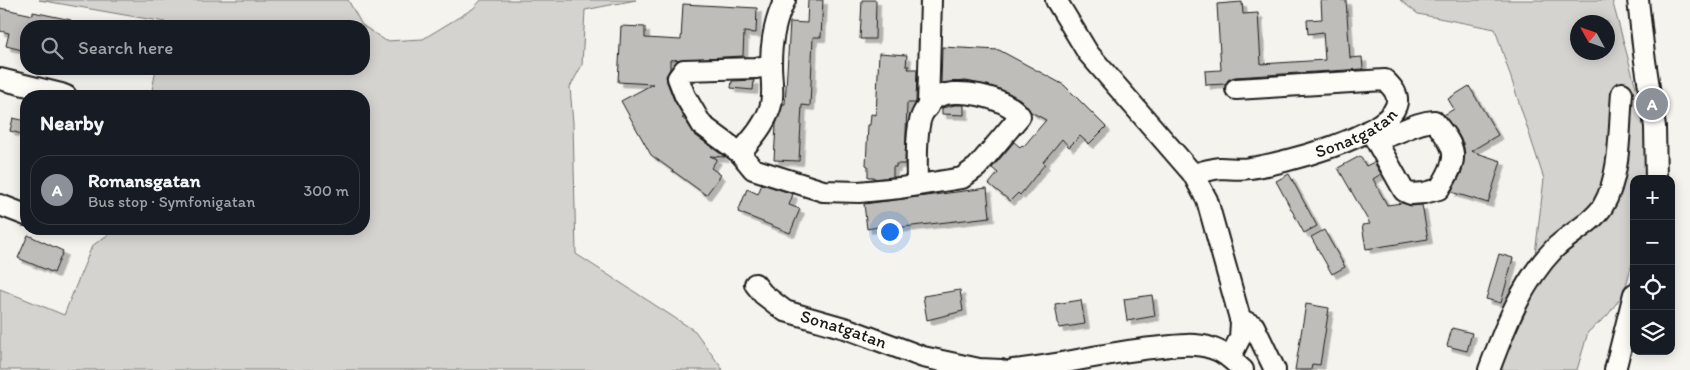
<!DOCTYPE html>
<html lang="en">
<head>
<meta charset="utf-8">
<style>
  body { margin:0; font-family:Itim,sans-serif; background:#20242c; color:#f1f3f6 }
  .controls { position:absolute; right:15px; bottom:15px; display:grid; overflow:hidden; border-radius:10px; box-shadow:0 2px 12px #0003 }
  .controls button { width:45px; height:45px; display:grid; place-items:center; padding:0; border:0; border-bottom:1px solid #363941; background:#171b24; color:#f1f3f6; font:25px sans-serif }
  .compass { position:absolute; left:1570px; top:15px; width:45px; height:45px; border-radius:50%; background:#171b24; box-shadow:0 2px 12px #0003; rotate:310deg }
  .you { position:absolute; left:889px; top:231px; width:18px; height:18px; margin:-12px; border:4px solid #fff; border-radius:50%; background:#1a73e8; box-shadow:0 0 0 8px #1a73e833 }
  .badge { display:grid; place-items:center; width:32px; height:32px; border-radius:50%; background:#8c9099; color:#fff; font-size:16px; font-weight:700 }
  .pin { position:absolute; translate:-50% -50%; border:2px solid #fff; box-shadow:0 1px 5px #0006 }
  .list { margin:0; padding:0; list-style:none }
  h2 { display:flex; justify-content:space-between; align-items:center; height:65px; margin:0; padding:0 20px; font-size:21px }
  h2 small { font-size:16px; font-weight:400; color:#9ea1a6 }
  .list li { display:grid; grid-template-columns:32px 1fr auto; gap:15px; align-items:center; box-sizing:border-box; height:70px; margin:0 10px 10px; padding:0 10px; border:1px solid #363941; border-radius:20px }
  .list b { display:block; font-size:19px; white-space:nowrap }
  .list p { margin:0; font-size:16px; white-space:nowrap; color:#9ea1a6 }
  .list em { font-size:16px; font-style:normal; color:#9ea1a6 }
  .icon { flex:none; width:28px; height:28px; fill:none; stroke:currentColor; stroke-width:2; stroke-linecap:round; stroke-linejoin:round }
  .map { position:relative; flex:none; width:1690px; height:370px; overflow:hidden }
  .search { position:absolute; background:#171b24; box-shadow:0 2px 12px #0003; left:20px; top:20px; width:350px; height:55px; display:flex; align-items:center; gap:12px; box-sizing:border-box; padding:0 18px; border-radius:20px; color:#9ea1a6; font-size:19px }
  .panel { position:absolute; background:#171b24; box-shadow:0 2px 12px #0003; left:20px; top:90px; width:350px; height:145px; border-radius:20px }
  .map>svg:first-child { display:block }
</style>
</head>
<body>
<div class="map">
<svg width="1690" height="370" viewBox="0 0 1690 370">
  <defs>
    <filter id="shadow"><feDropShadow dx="4.5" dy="4.5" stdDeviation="0" flood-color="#0004"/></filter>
  </defs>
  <rect width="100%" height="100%" fill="#f4f3ee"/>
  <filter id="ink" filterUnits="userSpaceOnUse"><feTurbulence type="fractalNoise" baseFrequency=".02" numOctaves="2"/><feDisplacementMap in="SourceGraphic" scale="10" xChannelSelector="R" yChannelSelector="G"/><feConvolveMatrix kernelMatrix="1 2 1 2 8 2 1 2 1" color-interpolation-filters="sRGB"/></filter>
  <g filter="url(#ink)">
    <!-- green -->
    <g fill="#d4d3cf" stroke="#787876" fill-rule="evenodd">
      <polygon points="39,0 348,0 362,25 386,41 423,39 474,8 481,0 636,0 585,10 582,65 570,87 573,123 576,254 695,331 723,370 0,370 0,289 64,315 92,246 116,229 364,229 364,96 151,96 156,69 364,69 364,26 164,26 165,22"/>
      <path d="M1400,0H1612L1645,120L1647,179H1634V256L1624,293L1607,316L1588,332L1577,370H1498L1529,305L1544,179L1495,29L1418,14ZM1578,22H1608V52H1578Z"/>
    </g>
    <!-- building -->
    <g fill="#bebdba" stroke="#1c1c1c" filter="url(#shadow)">
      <polygon points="808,0 823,0 821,37 813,37 810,106 802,105 799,161 774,160 776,124 783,104 785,104 790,22 807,23"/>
      <polygon points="862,0 876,0 875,39 860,39"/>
      <polygon points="1321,0 1346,0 1350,58 1362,57 1363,69 1235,77 1229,79 1225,84 1206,85 1205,71 1221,70 1217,4 1242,2 1243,14 1258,13 1261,64 1325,60 1323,32 1308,34 1307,20 1322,19"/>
      <polygon points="683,4 757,8 756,33 744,32 743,56 670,60 670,69 666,76 667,82 674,100 684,117 682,118 686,121 695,135 725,157 710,156 717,159 711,168 721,175 706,195 651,155 621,101 653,84 618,82 621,26 645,27 645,38 681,40"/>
      <polygon points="0,8 33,15 33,12 71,20 70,26 26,26 26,51 6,46 9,33 0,31"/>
      <polygon points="942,47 999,50 1064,85 1106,127 1089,144 1080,136 1069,147 1062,139 1043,162 1045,164 1020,195 1018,193 1010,201 989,184 998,173 992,168 1014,142 1020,147 1022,145 1024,146 1046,120 1031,112 1020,99 997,88 966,81 941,83"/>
      <polygon points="879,53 907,55 906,66 909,66 908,69 917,69 916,102 915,103 907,103 905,164 896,164 896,167 893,167 893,177 874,179 874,177 868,177 868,166 866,165 868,125 870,125 871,114 876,115"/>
      <polygon points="754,80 753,90 731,88 732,81"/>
      <polygon points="1469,86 1498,135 1471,151 1501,161 1488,203 1451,192 1462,172 1465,154 1463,143 1458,134 1444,115 1454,109 1448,99"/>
      <polygon points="955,105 964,105 964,115 942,114 942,108"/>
      <polygon points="13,118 26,121 26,135 10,131"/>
      <polygon points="1360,156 1366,166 1374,162 1381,174 1373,179 1387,205 1402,203 1411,206 1422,205 1428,239 1366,249 1362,225 1370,224 1338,168"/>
      <polygon points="1289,174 1317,226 1304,233 1276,181"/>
      <polygon points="762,184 793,194 789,205 800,209 790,233 738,212 747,189 758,194"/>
      <polygon points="987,188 990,217 878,230 878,227 867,229 864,204"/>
      <polygon points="1324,230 1345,267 1332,274 1311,237"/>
      <polygon points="28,235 63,251 54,273 18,258"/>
      <polygon points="1499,254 1513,258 1501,303 1486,299"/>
      <polygon points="960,290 963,311 927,320 923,296"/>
      <polygon points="1152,295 1155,316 1127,321 1124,299"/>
      <polygon points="1081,300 1085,324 1059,328 1055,304"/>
      <polygon points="1306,304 1329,308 1320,365 1312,364 1311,370 1295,370"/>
      <polygon points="1452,328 1472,333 1467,351 1447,346"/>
    </g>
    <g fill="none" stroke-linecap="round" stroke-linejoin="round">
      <!-- minor casing -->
      <g stroke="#1c1c1c" stroke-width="24">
        <g id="minor">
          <polyline points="1056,0 1088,53 1193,174 1207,200 1241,322 1240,338 1230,358"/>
          <polyline points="1638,0 1644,54 1655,127 1656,179"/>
          <path d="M771,65L756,68L684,70L678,78L685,96L702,125L740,153C751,140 763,127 769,111C775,97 771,79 771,64C771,42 775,20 785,0"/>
          <polyline points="0,79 61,94 66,96"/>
          <polyline points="928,107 931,0"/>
          <path d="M1370,130L1404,191L1411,194L1424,193L1439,189C1460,157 1457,149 1434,121C1413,122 1396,137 1375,139"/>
          <path d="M740,153L753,169L823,191L859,192L900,188L962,178L977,167L1020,116C1007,97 953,85 934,99C930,102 924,111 922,115C915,130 917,168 917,185"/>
          <path id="s1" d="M1193,174C1202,172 1211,169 1220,168C1230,168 1240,170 1250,168C1281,164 1386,137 1396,106C1400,95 1392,87 1385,80L1236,89"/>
          <polyline points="0,205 26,215"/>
          <path id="s2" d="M755,284L763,294L785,311L848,329L923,357L979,369L1001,370"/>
          <polyline points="1240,319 1254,326 1275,370"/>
          <path d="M1013,370C1063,365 1111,351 1162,347C1178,345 1196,343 1211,348C1225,352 1233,361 1243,370"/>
          <path d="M1489,370C1505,327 1522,282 1554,249C1567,235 1593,223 1603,206C1621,176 1619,128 1622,93"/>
          <polyline points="1615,370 1634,294"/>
        </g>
      </g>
      <!-- minor -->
      <use href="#minor" stroke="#fdfcf7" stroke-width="20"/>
    </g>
  </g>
  <g text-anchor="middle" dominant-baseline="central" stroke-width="4" stroke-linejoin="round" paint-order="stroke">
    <!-- street labels -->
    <g font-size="18" fill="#1c1c1c" stroke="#fdfcf7">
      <text stroke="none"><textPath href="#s1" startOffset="170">Sonatgatan</textPath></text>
      <text stroke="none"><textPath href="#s2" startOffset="102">Sonatgatan</textPath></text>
    </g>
  </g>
</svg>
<div class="controls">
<button>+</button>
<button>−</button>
<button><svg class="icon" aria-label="locate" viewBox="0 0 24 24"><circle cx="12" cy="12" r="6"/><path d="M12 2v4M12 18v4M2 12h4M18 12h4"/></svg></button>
<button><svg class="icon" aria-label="layers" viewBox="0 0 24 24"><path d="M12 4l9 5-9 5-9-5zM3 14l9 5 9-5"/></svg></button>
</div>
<svg class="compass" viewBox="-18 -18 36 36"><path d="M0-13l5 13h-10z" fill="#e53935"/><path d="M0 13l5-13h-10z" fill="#9ea1a6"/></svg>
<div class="you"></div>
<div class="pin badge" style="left:1652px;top:104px">A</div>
<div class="search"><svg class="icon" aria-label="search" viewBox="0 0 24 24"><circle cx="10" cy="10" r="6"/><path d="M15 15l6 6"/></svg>Search here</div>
<section class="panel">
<h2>Nearby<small></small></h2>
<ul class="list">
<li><span class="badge">A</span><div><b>Romansgatan</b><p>Bus stop · Symfonigatan</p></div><em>300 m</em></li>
</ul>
</section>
</div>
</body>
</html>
